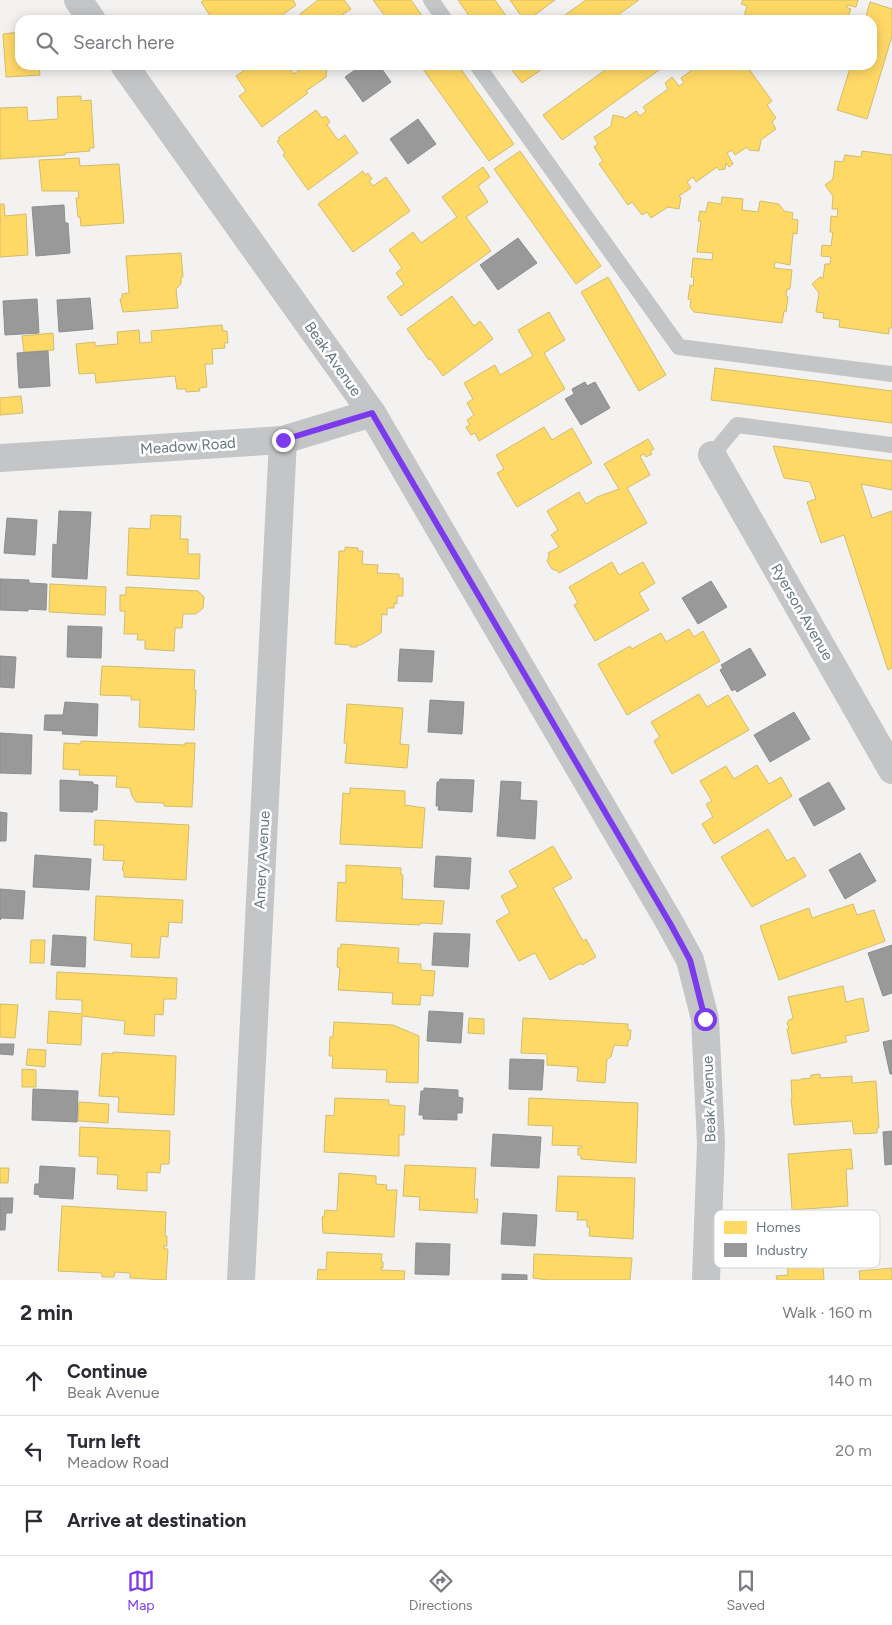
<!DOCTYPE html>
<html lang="en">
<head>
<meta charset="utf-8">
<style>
  body { margin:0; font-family:Figtree,sans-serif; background:#f7f7f7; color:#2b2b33 }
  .stop { position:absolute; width:15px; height:15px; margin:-11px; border:4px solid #7c3aed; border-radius:50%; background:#fff }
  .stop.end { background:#7c3aed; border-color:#fff; box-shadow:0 1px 5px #0008 }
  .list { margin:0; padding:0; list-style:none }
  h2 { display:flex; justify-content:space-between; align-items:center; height:65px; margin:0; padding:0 20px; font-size:21px }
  h2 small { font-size:16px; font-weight:400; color:#7c7c81 }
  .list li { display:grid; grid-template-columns:32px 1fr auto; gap:15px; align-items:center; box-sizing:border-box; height:70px; padding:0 20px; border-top:1px solid #e1e1e2 }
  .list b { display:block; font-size:19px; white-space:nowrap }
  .list p { margin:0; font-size:16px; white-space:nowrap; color:#7c7c81 }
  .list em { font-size:16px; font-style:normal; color:#7c7c81 }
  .icon { flex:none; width:28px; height:28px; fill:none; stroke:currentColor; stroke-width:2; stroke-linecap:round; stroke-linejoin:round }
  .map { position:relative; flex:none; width:892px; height:1280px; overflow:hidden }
  .search { position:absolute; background:#fff; box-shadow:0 2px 12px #0003; left:15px; right:15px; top:15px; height:55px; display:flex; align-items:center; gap:12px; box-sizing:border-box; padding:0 18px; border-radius:15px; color:#7c7c81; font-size:19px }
  .sheet { height:275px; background:#fff }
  nav { display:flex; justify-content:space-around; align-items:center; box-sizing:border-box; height:70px; border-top:1px solid #e1e1e2; background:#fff; font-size:14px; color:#7c7c81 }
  nav a { display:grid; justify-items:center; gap:2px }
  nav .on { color:#7c3aed }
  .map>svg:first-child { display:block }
</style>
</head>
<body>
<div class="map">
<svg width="892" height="1280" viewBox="0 0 892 1280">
  <rect width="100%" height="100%" fill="#f3f2f1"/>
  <!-- homes -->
  <g fill="#ffd966" stroke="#d1bc6d">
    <polygon points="204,0 293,0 296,5 277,19 278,20 213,20 201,2"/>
    <polygon points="318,0 344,0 351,9 343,14 347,19 304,20 300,14"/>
    <polygon points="373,0 411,0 425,20 388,20"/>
    <polygon points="458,0 495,0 509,20 472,20"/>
    <polygon points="510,0 555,0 528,20 524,20"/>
    <polygon points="586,0 639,0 611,20 558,20"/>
    <polygon points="743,0 858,0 856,7 847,5 846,7 851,9 848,17 857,20 743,20 747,6 741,4"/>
    <polygon points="870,2 892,9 892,36 867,119 837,110 851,65 872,65 872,20 865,20"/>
    <polygon points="20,32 20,65 39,65 40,75 6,77 3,34"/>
    <polygon points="252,65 287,65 294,74 306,65 327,65 326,77 306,91 308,93 262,127 239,96 246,91 236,76"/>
    <polygon points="420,65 458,65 514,144 489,161"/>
    <polygon points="508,65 548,65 522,83"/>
    <polygon points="612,65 666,65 562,140 543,115"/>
    <polygon points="691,65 746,65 772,101 767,105 776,118 772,122 776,129 761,140 759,151 749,150 747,147 735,155 732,150 727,153 733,164 729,167 726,163 725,169 719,170 717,167 696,182 693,177 687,182 691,188 679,196 681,198 679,209 668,207 651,218 647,212 642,215 632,202 628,205 599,164 603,161 594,147 598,144 594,137 611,126 613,115 623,117 625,119 636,111 640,116 646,111 643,107 668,89 665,83 672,77 679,86 684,83 681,78 692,70"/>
    <polygon points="81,96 81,101 91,100 94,148 89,148 90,151 65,153 65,155 0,159 0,108 27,107 28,121 58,119 57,97"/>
    <polygon points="316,110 322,118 326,116 330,122 327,125 338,140 345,135 358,153 308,190 283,155 285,153 277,141 280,140 278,138"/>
    <polygon points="520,151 601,266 576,284 494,169"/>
    <polygon points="862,151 892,155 892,328 889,328 889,334 839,327 840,320 823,318 824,313 816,312 819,293 812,284 820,277 823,278 825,264 830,264 831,257 821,256 822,245 831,246 833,232 830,232 831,216 837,217 838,209 832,209 833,196 825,185 833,179 835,161 843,162 845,155 861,157"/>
    <polygon points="79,158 80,166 119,164 124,223 81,226 80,217 78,217 76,198 79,198 78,191 42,191 39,160"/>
    <polygon points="483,167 490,177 478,186 488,202 466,217 491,251 401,316 387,297 404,284 396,273 402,268 389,250 413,232 421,243 457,217 442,197"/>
    <polygon points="363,171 365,175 368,173 372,179 369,181 373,186 386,177 410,211 353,252 318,204"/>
    <polygon points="722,197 743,199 742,210 758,212 760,201 779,204 784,211 793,213 792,219 798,220 797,234 793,233 790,265 775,262 774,268 792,270 790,289 787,289 786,296 788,297 786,312 784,311 782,323 694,312 690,307 691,300 688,299 690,285 693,286 694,277 691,277 693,258 712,260 713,253 697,252 701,221 698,221 700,211 706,212 708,202 721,204"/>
    <polygon points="0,204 4,204 5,216 26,214 28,255 0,257"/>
    <polygon points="181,253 183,277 181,277 181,284 176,289 178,308 123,312 120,299 122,299 122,294 129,293 126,256"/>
    <polygon points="608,277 666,375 639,391 581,292"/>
    <polygon points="452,296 474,326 480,321 493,339 443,376 430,358 429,360 407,329"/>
    <polygon points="549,312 565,340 544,353 565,389 479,441 475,433 471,435 466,427 470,425 467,420 474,415 467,403 473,399 464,383 495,365 500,375 533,356 518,330"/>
    <polygon points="222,325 223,331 227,331 228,343 224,343 225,348 212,349 213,364 205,364 207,387 199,388 200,391 186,392 186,389 177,389 175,376 96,383 95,373 79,374 76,344 95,342 95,346 118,344 117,332 139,330 140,343 152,342 151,331"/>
    <polygon points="53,333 54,350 24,352 22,336"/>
    <polygon points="715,368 892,391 892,423 711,400"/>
    <polygon points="21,396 23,413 0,415 0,398"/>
    <polygon points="544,427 552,440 572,428 592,463 517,507 497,473 504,469 496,455"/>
    <polygon points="648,439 654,449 650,451 652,454 646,457 644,454 640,456 650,475 627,488 647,523 559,573 558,571 552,569 547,561 549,556 548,553 559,547 551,535 558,530 547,511 579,492 586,504 597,497 619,489 604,464"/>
    <polygon points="773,446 892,461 892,490 861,484 872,518 892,511 892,668 888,670 844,535 821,543 807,502 816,499 810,482 784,478"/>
    <polygon points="151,515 181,516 180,539 188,539 188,554 200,554 199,579 127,575 129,528 150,529"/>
    <polygon points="345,547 358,548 358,551 363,551 362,564 378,565 377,573 399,574 399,578 403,578 403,596 397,596 397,604 394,603 394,608 387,608 387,615 382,614 381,633 361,645 357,645 357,647 350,647 351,645 335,644 339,551 345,551"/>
    <polygon points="612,562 619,575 643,562 655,583 639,593 649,610 595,641 574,605 578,603 569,587"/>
    <polygon points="50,584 106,587 105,615 49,612"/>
    <polygon points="126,587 198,591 204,597 203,608 196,614 183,614 182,628 175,628 174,651 145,649 145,640 137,640 138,634 124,634 125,611 120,611 120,595 126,595"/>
    <polygon points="689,629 694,637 703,631 720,661 627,715 598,664 630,646 632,649 661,633 666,642"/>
    <polygon points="102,666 195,670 194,690 196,690 194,730 139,727 140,700 131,700 131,696 100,695"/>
    <polygon points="699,694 707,707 728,695 749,730 672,774 654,741 660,737 651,722"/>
    <polygon points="347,704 403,708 400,744 409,745 407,768 345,763 347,743 344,743"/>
    <polygon points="81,741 185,745 185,743 195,743 192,807 164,806 164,803 136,802 132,796 130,788 116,787 117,776 79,775 80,770 63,769 64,743 81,744"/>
    <polygon points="757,765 769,784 781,777 792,796 714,844 702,824 713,817 706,804 712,801 700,781 726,766 734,779"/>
    <polygon points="350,788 405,791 405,805 425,808 422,848 340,844 343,793 350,794"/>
    <polygon points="95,820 189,825 186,880 124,877 124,871 122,870 124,861 103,860 104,845 94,845"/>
    <polygon points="768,829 787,861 794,857 806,876 752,907 721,857"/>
    <polygon points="553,846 572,878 553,888 583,941 586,939 596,957 582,965 581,963 550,980 535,953 519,961 496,921 510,913 501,896 518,887 509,871"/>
    <polygon points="346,865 401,868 401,875 403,875 402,899 444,901 442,924 420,923 420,925 336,921 338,882 346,883"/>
    <polygon points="96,896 183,900 182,923 169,922 168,937 161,936 159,958 131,957 132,944 94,940"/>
    <polygon points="853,904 857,915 874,910 885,941 779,980 760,926 809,908 812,918"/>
    <polygon points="31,940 45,940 44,963 30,963"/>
    <polygon points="341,944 399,948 398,963 421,964 421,970 435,971 433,996 421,995 420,1005 392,1004 393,993 338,990 340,968 337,967 338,948 341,948"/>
    <polygon points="57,972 177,978 176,999 164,999 163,1015 155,1014 154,1036 124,1034 125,1021 82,1016 81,1045 47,1043 49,1011 82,1014 82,1000 56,999"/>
    <polygon points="843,986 846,1002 863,998 869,1031 845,1036 847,1042 792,1054 787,1029 789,1028 787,1023 789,1020 793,1018 788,997"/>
    <polygon points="0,1004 18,1005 15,1038 0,1037"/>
    <polygon points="469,1018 484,1019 484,1034 468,1033"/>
    <polygon points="523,1018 628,1024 628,1030 631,1030 630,1040 628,1040 628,1046 614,1045 611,1057 607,1059 605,1083 577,1081 578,1067 547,1065 547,1054 521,1053"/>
    <polygon points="334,1022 393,1025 419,1036 418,1083 386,1082 387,1070 332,1068 333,1056 329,1056 330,1037 333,1037"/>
    <polygon points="28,1049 46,1050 45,1067 26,1065"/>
    <polygon points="113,1052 176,1056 174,1115 118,1112 119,1097 99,1096 102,1053 113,1054"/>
    <polygon points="22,1069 36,1070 36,1087 22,1087"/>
    <polygon points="820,1074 820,1078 852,1076 852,1083 876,1081 879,1128 877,1128 877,1133 854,1134 852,1121 794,1125 791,1099 792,1099 791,1080 801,1080 801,1079 811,1078 811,1075"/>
    <polygon points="335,1098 389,1100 389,1105 405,1106 404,1135 399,1135 399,1156 324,1152 326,1115 334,1116"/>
    <polygon points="529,1098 638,1103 636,1163 581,1159 581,1155 578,1155 578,1148 582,1148 582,1146 552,1145 553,1126 528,1125"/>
    <polygon points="79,1102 109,1104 108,1123 78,1121"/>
    <polygon points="80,1127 170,1131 169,1164 161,1164 160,1173 147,1172 147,1191 117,1189 118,1175 97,1174 98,1157 79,1156"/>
    <polygon points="851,1149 853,1169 846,1169 848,1206 792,1210 788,1154"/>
    <polygon points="405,1165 476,1168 474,1199 478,1199 477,1213 419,1210 420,1197 403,1196"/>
    <polygon points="0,1168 9,1168 8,1183 0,1183"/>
    <polygon points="339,1173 376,1176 376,1184 387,1185 386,1190 397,1190 394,1237 323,1233 322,1217 324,1217 325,1210 337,1211"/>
    <polygon points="558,1176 635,1178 633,1239 589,1236 590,1227 587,1227 587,1220 577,1220 578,1212 556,1211"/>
    <polygon points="62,1206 166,1212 165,1236 167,1236 167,1246 164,1246 164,1249 168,1249 166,1280 130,1278 130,1273 115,1272 114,1277 102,1277 102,1273 58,1271"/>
    <polygon points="820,1219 824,1280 777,1280 776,1276 788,1275 785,1222"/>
    <polygon points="327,1252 382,1254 381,1262 383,1262 383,1268 381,1267 381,1270 405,1271 404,1280 317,1280 318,1269 326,1270"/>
    <polygon points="534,1254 632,1258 630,1280 548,1280 533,1278"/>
    <polygon points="892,1268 892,1280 860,1280 859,1271"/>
  </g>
  <!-- industry -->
  <g fill="#999" stroke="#8a8f91">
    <polygon points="362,65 379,65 391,82 363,102 345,77"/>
    <polygon points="418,119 436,144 408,164 390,139"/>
    <polygon points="64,205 65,223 68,223 70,253 36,256 32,207"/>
    <polygon points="518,238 537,263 498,290 480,265"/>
    <polygon points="90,298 93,329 59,332 57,300"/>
    <polygon points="37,299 39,333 5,335 3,301"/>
    <polygon points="48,351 50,386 19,388 17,353"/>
    <polygon points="585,382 587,386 595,382 610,408 581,425 565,399 574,394 572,389"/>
    <polygon points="59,511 91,512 87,579 52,577 53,544 57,545"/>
    <polygon points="7,518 37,520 35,555 4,553"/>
    <polygon points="0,579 29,580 29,583 47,584 46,610 28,609 28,611 0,610"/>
    <polygon points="711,581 727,607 698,624 682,598"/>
    <polygon points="68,626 102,627 101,658 67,657"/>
    <polygon points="750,648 766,675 737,692 735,689 732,691 720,670 723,668 721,665"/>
    <polygon points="400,649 434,651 432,682 398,681"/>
    <polygon points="0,656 16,657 14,688 0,687"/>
    <polygon points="430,700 464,702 462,734 428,732"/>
    <polygon points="65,702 98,704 97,736 62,734 63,731 44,730 45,715 63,715"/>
    <polygon points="794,712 810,739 770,762 754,735"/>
    <polygon points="0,733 32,735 31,774 0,773"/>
    <polygon points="440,779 474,780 472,812 438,810 439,806 436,806 437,782 439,782"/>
    <polygon points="60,780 93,782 93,784 98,785 97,810 93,810 93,812 60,811"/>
    <polygon points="501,781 521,782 520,800 537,801 535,839 497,836"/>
    <polygon points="829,782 845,809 814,826 799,799"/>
    <polygon points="0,812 7,813 6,841 0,841"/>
    <polygon points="860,853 876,881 845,899 829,870"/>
    <polygon points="35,855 91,859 89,890 33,887"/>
    <polygon points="436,856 471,858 469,889 434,887"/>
    <polygon points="0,889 25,891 23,919 2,918 0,920"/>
    <polygon points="434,933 470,934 468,967 432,965"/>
    <polygon points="53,935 86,937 85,967 51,965"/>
    <polygon points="892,945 892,993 883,996 868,953"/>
    <polygon points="429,1011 463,1013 461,1043 427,1041"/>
    <polygon points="892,1040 892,1074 890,1074 883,1042"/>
    <polygon points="0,1044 14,1044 13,1055 0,1054"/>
    <polygon points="510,1059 544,1060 542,1090 509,1089"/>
    <polygon points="424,1088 458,1090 458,1097 463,1098 462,1113 457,1113 457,1120 423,1119 423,1115 419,1115 421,1091 424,1091"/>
    <polygon points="33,1089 78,1091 77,1122 32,1120"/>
    <polygon points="892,1131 892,1164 885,1165 883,1132"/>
    <polygon points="493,1134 541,1137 539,1168 491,1166"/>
    <polygon points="40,1166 75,1168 73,1199 39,1197 40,1195 34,1194 35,1184 39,1184"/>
    <polygon points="0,1198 13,1198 12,1213 6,1213 5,1230 0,1230"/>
    <polygon points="503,1213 537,1215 535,1246 501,1244"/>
    <polygon points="416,1243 450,1244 449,1275 415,1274"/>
    <polygon points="502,1274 527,1275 527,1280 502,1280"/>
  </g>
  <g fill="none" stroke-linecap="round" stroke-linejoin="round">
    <!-- lane -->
    <g stroke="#c3c5c6" stroke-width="16">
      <polyline points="431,0 445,20"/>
      <polyline points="477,65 679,347 892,374"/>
      <polyline points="712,455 737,425 892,445"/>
    </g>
    <!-- street -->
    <g stroke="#c3c5c6" stroke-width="28">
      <polyline points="78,0 92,20"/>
      <polyline points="124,65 372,413 671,925 690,960 705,1019 711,1143 706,1280"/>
      <polyline points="712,455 892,770"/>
      <polyline points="0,458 283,440 372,413"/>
      <polyline points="241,1280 283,440"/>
    </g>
  </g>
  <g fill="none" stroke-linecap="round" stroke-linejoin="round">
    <!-- route -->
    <polyline stroke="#7c3aed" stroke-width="6" points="283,440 372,413 671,925 690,960 705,1019"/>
  </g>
  <g text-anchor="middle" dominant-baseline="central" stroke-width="5" stroke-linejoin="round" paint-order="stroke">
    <!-- street labels -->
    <g font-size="15" fill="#66777e" stroke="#fff">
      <text transform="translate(333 359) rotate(55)">Beak Avenue</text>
      <text transform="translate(188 446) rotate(-4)">Meadow Road</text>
      <text transform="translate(802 612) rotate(60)">Ryerson Avenue</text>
      <text transform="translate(262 860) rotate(-87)">Amery Avenue</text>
      <text transform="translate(709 1099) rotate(-92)">Beak Avenue</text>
    </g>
  </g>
  <!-- legend -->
  <rect x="714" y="1210" width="166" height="58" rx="8" fill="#fff" stroke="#d1d6d8" stroke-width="1"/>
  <rect x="724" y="1221" width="23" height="13" fill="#ffd966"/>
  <rect x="724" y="1243" width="23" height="14" fill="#999"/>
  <g font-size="14" fill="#66777e">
    <text x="756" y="1232">Homes</text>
    <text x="756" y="1255">Industry</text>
  </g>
</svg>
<div class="stop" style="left:705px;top:1019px"></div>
<div class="stop end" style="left:283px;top:440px"></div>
<div class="search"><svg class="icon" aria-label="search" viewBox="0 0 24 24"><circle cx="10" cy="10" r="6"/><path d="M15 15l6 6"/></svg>Search here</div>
</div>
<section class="sheet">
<h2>2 min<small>Walk · 160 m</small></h2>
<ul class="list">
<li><svg class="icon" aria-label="ahead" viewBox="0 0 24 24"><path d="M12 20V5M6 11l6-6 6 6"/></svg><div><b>Continue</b><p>Beak Avenue</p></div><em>140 m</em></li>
<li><svg class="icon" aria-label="left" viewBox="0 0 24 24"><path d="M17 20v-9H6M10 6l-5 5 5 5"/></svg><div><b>Turn left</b><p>Meadow Road</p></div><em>20 m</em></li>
<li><svg class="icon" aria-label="arrive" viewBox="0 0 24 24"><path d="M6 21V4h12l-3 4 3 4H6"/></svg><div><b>Arrive at destination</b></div></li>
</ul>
</section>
<nav>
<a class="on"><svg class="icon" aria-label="map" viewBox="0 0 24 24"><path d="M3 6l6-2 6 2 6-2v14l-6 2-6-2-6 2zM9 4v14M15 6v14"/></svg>Map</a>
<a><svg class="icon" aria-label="directions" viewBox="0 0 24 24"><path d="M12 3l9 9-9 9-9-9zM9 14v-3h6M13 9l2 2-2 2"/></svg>Directions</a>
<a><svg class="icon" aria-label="saved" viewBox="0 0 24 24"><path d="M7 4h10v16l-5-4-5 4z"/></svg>Saved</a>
</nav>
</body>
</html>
